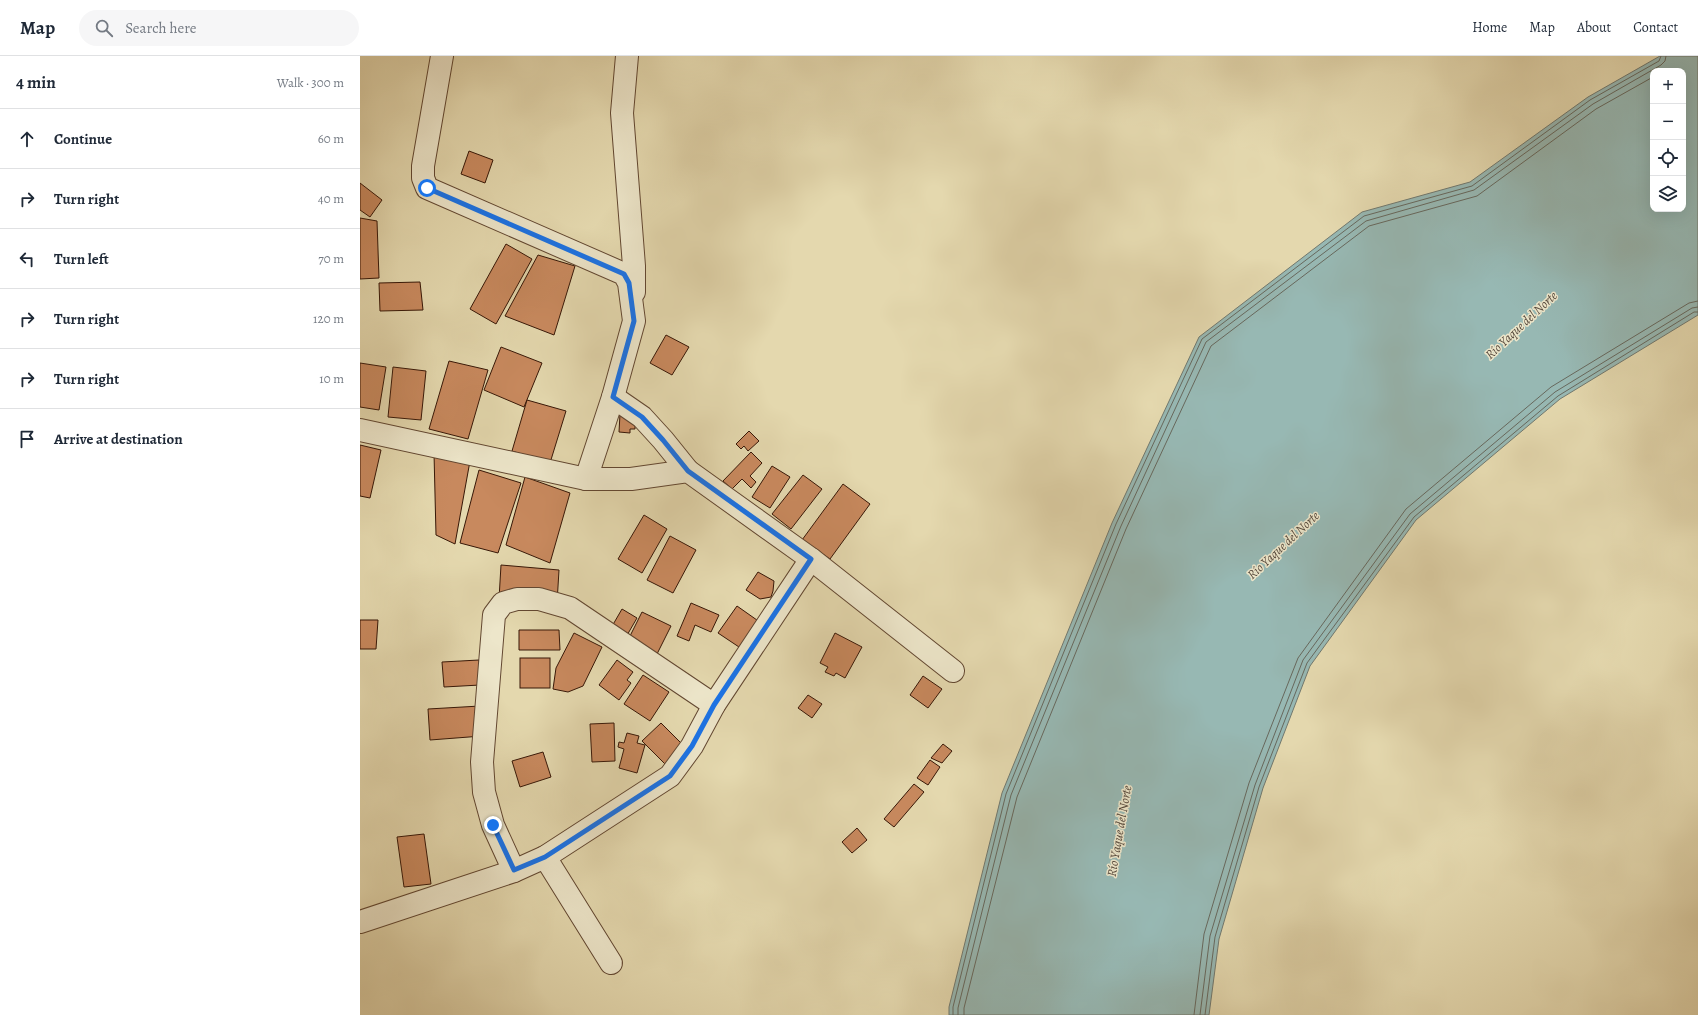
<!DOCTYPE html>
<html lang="en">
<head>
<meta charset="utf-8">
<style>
  body { margin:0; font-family:Alegreya,serif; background:#f6f6f7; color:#1f2937 }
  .controls { position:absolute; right:12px; top:12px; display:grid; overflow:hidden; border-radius:8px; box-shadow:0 4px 16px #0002 }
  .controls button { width:36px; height:36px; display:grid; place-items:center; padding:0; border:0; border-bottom:1px solid #e0e1e3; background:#fff; color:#1f2937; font:20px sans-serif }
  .stop { position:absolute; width:12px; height:12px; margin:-9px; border:3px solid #1a73e8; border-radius:50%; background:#fff }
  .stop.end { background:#1a73e8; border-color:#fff; box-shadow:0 1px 4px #0008 }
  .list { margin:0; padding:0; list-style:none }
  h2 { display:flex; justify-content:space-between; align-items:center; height:52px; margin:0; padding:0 16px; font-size:17px }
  h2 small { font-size:13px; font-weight:400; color:#747a83 }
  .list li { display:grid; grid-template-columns:26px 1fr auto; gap:12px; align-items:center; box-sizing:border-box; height:60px; padding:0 16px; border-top:1px solid #e0e1e3 }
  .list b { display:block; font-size:15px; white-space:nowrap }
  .list em { font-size:13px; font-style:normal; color:#747a83 }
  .icon { flex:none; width:22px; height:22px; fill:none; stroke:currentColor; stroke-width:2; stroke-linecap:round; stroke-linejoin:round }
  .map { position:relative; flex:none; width:1338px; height:959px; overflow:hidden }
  header { display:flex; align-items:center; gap:24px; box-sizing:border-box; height:56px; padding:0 20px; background:#fff; border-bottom:1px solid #e0e1e3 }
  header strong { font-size:19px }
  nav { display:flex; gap:22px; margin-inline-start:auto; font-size:14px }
  .search { width:280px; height:36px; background:#f6f6f7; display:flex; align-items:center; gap:10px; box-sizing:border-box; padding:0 14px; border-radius:22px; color:#747a83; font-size:15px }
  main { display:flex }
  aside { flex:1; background:#fff }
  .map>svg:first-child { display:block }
</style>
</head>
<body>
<header>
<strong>Map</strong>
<div class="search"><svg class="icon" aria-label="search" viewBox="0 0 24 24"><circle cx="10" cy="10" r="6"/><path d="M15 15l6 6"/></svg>Search here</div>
<nav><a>Home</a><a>Map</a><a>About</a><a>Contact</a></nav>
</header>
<main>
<aside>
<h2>4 min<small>Walk · 300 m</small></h2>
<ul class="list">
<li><svg class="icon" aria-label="ahead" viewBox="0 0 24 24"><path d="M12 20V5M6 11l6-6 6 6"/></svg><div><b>Continue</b></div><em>60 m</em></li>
<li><svg class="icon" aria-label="right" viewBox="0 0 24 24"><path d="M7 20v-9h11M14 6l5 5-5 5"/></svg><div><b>Turn right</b></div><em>40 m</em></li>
<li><svg class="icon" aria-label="left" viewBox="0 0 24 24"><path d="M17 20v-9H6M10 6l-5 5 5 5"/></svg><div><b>Turn left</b></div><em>70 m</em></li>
<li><svg class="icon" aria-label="right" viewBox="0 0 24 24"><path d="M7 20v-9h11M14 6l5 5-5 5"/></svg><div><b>Turn right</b></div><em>120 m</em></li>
<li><svg class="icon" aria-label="right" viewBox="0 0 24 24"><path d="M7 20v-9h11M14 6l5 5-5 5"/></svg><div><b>Turn right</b></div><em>10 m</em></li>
<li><svg class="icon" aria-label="arrive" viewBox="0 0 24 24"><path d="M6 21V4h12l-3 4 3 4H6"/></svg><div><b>Arrive at destination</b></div></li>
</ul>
</aside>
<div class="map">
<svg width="1338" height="959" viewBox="0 0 1338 959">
  <rect width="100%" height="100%" fill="#e4d8ae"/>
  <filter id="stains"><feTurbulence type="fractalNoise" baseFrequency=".005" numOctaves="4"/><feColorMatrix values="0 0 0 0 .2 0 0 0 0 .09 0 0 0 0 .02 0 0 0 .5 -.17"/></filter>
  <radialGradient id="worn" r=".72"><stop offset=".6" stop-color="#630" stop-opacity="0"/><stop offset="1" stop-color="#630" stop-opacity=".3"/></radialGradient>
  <!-- water -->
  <path fill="#97b8b3" stroke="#71786e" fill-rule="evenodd" d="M1300,0H1338V259L1200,343L1056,464L950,610L903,732L859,883L849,959H589V951L642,737L752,467L839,281L1002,156L1110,126L1228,41ZM1293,15H1323V153H1293Z"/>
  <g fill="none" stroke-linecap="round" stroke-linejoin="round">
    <!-- shore -->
    <g stroke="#67685d" stroke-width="1">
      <polyline points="593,959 593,951 646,738 756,468 842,283 1004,160 1112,130 1230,44 1299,5 1301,0"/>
      <polyline points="598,959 598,952 651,739 761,470 846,286 1006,165 1114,134 1233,48 1301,9 1305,5 1306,0"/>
      <polyline points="604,959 604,952 657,741 766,473 851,290 1009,170 1117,140 1236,53 1293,21"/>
      <polyline points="834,959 844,878 889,727 938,602 1046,453 1191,331 1329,247 1338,245"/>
      <polyline points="840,959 850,880 895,729 943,604 1050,458 1195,336 1332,252 1338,251"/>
      <polyline points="845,959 855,881 899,731 947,607 1054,461 1198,340 1334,256 1338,256"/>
    </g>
  </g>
  <!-- building -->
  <g fill="#c8895e" stroke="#371707">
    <polygon points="109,95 133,104 125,127 101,118"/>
    <polygon points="0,127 22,144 10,161 0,154"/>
    <polygon points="0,162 17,165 19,222 0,223"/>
    <polygon points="146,188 172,203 136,268 110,253"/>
    <polygon points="178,199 215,210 194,279 145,260"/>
    <polygon points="60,226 63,254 20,255 19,227"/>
    <polygon points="306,279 329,291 312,319 290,307"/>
    <polygon points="141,291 182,307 164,351 124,334"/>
    <polygon points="89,305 128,314 108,383 69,373"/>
    <polygon points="0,307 26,311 19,354 0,351"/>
    <polygon points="33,311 66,315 61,364 28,361"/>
    <polygon points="167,344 206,355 190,407 152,395"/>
    <polygon points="260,358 275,359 275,373 270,373 270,377 259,376"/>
    <polygon points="389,375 399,385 388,395 384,390 381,393 376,388"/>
    <polygon points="0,389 21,394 10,442 0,440"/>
    <polygon points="391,396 402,407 390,420 396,426 391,432 382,423 372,433 363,425"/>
    <polygon points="74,397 110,405 95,488 76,479"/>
    <polygon points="412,410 430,421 410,452 392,441"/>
    <polygon points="119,414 161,427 138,497 100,487"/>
    <polygon points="443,419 462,433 431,473 412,458"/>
    <polygon points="165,421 210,437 190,507 146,489"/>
    <polygon points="483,428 510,448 470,503 442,484"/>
    <polygon points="284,459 307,473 282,517 258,503"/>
    <polygon points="310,480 336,494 313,537 287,524"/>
    <polygon points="141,509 199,514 197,547 139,543"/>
    <polygon points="398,516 414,525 413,535 411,541 400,543 386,534"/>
    <polygon points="331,547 359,559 351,576 335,569 329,585 317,580"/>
    <polygon points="377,550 404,569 385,595 358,577"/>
    <polygon points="262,553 277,562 266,581 251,572"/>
    <polygon points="282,556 311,570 296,600 267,586"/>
    <polygon points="0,564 18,564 16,593 0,593"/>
    <polygon points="159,574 199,574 200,594 159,594"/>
    <polygon points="214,577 242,591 223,630 208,636 193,633 196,612"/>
    <polygon points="475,577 502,591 485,622 476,617 474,620 465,616 468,611 460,607"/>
    <rect x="160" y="602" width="30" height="30"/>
    <polygon points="119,604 120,629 84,631 82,606"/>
    <polygon points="257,604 273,616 267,624 271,627 259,644 239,629"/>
    <polygon points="283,619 309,636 290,665 264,648"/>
    <polygon points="563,620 582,633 568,652 550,639"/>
    <polygon points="448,639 462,648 452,662 438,652"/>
    <polygon points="120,650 122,680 70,684 68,653"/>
    <polygon points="254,667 255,705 232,706 230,668"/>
    <polygon points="301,667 328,694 309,712 282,685"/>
    <polygon points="267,677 279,680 277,687 285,689 277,717 259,712 264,693 258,691 259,686 264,687"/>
    <polygon points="583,688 592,695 582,707 571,702"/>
    <polygon points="183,696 191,721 160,731 152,705"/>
    <polygon points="570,704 580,711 568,729 557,722"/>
    <polygon points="554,728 564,736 534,771 524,763"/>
    <polygon points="497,772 507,784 492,797 482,786"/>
    <polygon points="64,778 71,828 44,831 37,781"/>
  </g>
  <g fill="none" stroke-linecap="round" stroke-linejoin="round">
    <!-- minor casing -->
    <g stroke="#624731" stroke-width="24">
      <g id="minor">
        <polyline points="82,0 63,110 63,122 67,132 264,218 269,227 274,265 253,341 226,423"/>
        <polyline points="267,0 262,57 274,210 274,236"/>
        <polyline points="253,341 282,361 303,384 328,415"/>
        <polyline points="0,374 226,423 271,423 328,415 451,503 593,615"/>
        <polyline points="185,801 251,907"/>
        <polyline points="154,815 133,769 124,736 122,706 134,559 143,547 157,543 179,543 210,552 354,649"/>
        <polyline points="0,866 154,815 185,801 310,720 332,690 354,649 451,503"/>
      </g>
    </g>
    <!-- minor -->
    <use href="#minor" stroke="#ede6ca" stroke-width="22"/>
  </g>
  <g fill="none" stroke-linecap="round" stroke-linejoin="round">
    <!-- route -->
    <polyline stroke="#1a73e8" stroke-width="5" points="67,132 264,218 269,227 274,265 253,341 282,361 303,384 328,415 451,503 354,649 332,690 310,720 185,801 154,814 133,769"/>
  </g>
  <g text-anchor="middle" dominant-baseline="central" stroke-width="3" stroke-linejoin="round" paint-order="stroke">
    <!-- water labels -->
    <g font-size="13" font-style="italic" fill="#54473b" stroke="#ede6ca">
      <text transform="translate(1161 269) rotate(-43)">Río Yaque del Norte</text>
      <text transform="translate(923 489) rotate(-43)">Río Yaque del Norte</text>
      <text transform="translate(759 775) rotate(-80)">Río Yaque del Norte</text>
    </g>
  </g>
  <rect width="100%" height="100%" filter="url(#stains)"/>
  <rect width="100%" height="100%" fill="url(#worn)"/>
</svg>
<div class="controls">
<button>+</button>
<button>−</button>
<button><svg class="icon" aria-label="locate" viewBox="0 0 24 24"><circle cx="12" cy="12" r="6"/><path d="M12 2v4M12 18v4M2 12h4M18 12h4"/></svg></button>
<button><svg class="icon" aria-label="layers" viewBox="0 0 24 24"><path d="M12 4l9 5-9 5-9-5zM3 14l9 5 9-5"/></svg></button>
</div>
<div class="stop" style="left:67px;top:132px"></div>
<div class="stop end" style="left:133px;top:769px"></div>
</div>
</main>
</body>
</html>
